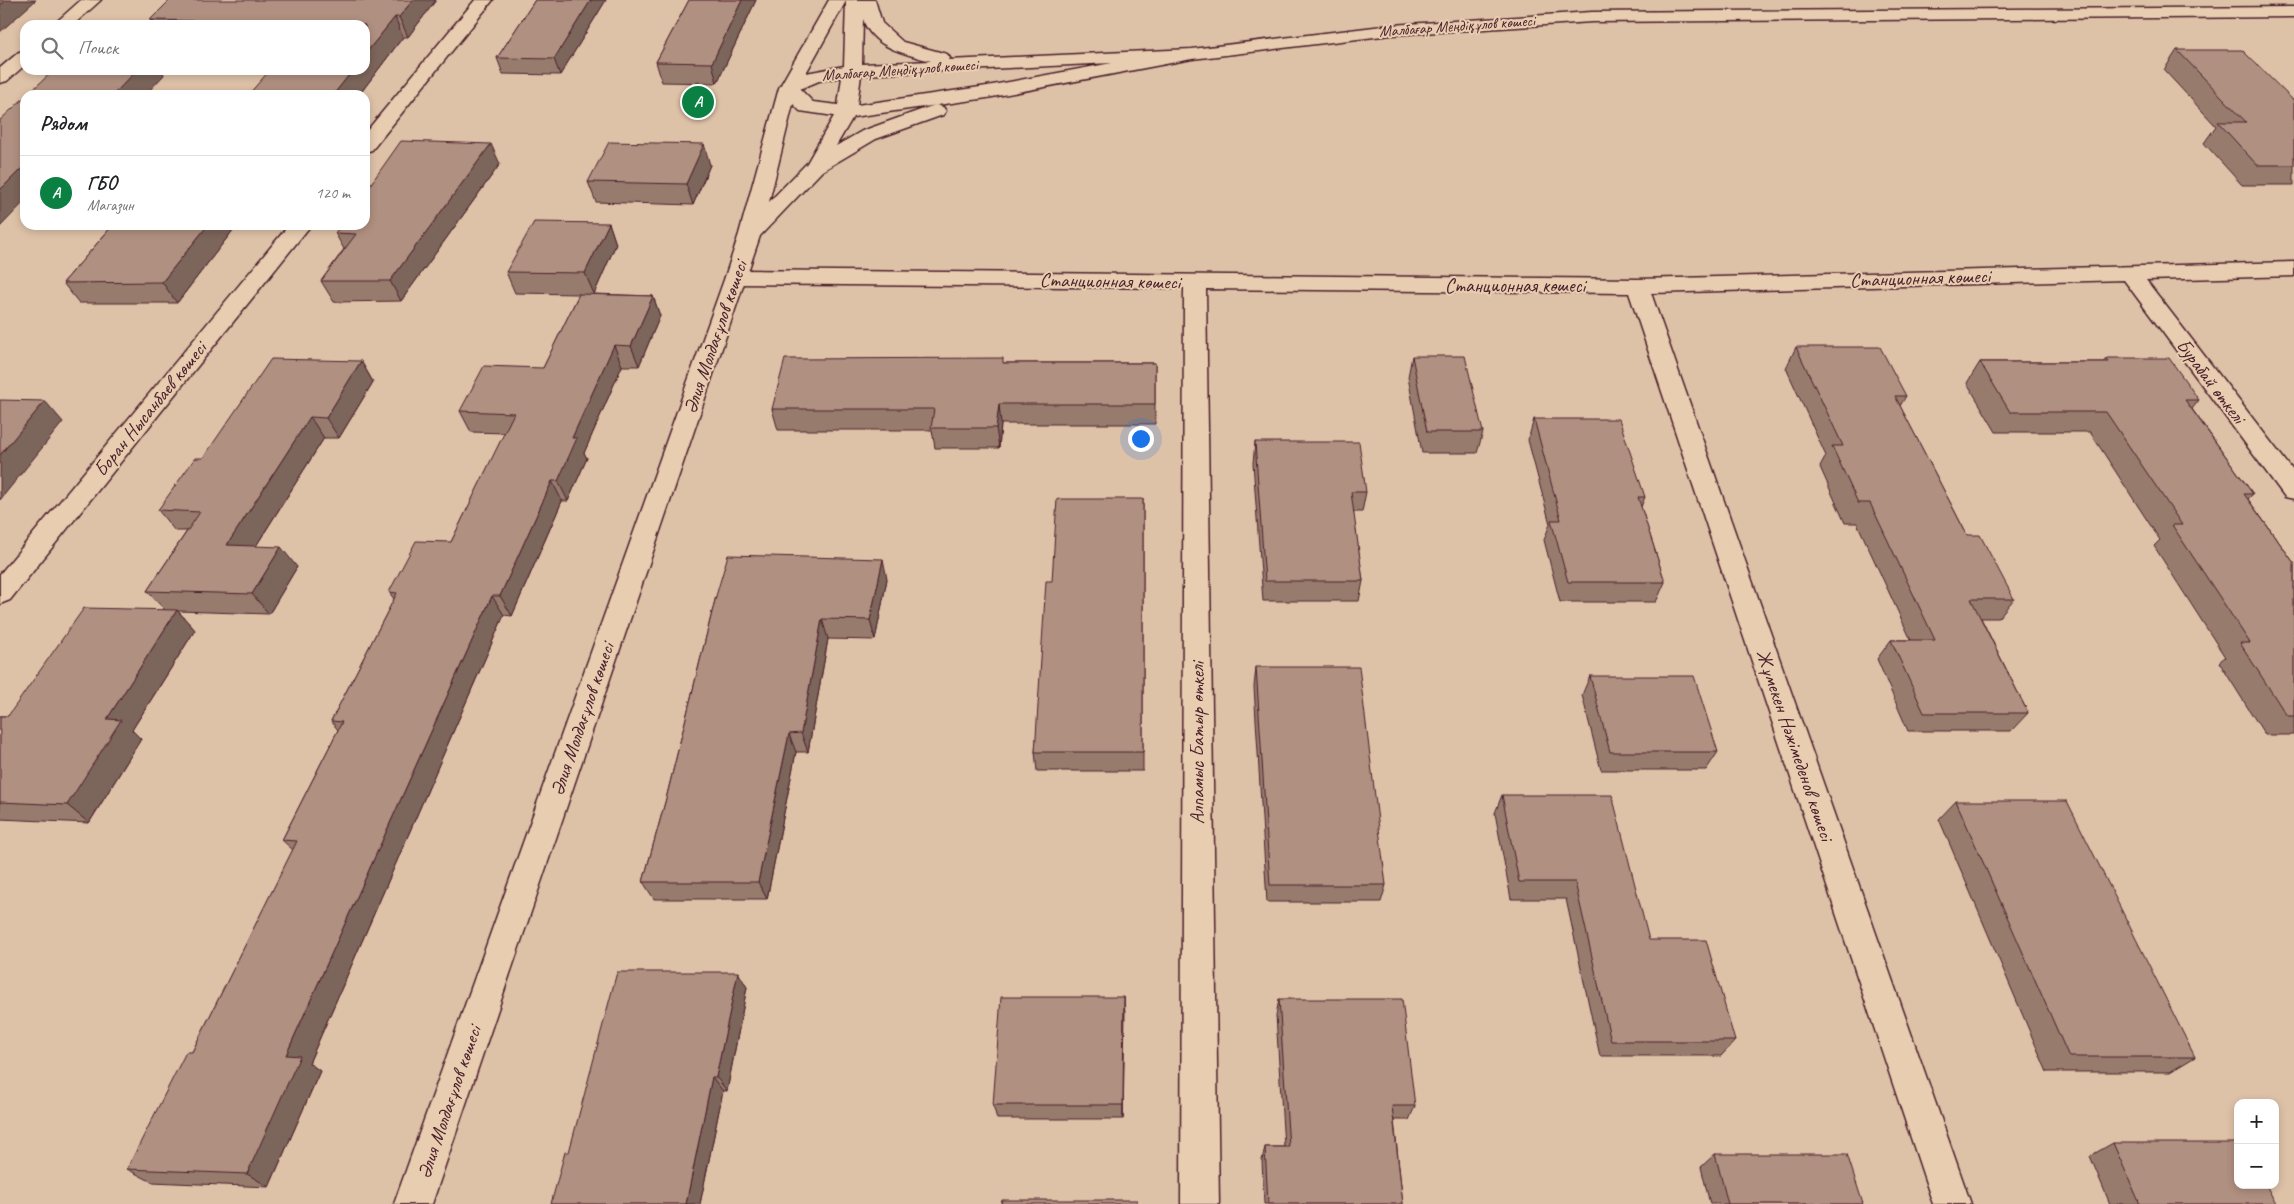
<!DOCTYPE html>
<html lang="ru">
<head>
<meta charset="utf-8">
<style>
  body { margin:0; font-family:Caveat,sans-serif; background:#f2f2f2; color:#202124 }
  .controls { position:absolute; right:15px; bottom:15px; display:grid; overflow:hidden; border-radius:10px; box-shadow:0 2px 8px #0003 }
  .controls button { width:45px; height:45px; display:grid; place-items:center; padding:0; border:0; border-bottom:1px solid #e0e0e0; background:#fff; color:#202124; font:25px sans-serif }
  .you { position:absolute; left:1140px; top:438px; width:18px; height:18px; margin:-12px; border:4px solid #fff; border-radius:50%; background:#1a73e8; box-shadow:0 0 0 8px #1a73e833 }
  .badge { display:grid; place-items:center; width:32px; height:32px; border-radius:50%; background:#0b8043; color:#fff; font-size:16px; font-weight:700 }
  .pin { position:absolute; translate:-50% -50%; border:2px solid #fff; box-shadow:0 1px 5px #0006 }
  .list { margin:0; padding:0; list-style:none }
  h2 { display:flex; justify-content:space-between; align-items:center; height:65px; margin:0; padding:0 20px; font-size:21px }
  h2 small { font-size:16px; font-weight:400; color:#757577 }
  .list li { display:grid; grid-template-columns:32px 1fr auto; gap:15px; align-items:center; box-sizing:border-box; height:75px; padding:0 20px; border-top:1px solid #e0e0e0 }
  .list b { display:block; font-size:19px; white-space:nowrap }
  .list p { margin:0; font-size:16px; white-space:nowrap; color:#757577 }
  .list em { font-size:16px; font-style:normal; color:#757577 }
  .icon { flex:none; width:28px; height:28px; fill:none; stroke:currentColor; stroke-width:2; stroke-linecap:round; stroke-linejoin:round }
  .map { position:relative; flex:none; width:2294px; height:1204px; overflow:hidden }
  .search { position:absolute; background:#fff; box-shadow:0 2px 8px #0003; left:20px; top:20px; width:350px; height:55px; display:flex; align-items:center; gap:12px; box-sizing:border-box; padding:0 18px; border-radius:15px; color:#757577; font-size:19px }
  .panel { position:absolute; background:#fff; box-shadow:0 2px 8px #0003; left:20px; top:90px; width:350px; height:140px; border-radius:15px }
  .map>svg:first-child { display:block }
</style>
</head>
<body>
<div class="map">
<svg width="2294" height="1204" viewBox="0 0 2294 1204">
  <rect width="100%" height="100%" fill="#dec2a8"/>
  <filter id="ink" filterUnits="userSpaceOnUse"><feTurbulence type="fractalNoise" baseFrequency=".02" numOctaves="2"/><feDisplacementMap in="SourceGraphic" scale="10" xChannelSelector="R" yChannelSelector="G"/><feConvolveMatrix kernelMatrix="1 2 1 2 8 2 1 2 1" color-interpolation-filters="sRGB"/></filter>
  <g filter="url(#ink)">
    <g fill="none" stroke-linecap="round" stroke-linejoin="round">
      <!-- street casing -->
      <g stroke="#4a1f2b" stroke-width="3">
        <g id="street">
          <polygon points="81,0 101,0 73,25 53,25"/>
          <polygon points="475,0 493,0 372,150 365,152 365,133"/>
          <polygon points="25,51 25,65 7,81 0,83 0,68 19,52"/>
          <polygon points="289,225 311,225 10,600 0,604 0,574"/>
          <polygon points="2294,262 2294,276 2146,280 2294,472 2294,499 2285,497 2124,280 1651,293 1971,1204 1933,1204 1629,293 1206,289 1219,1204 1181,1204 1184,288 736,284 728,282 725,277 728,272 736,270 1638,279"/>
        </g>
      </g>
      <!-- secondary casing -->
      <g stroke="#4a1f2b" stroke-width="3">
        <path id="secondary" d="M829,0H875L882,23L903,42L947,54L950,58L949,60L1192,49L1391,25L1592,12L2294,7V17L1592,22L1391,35L1192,59L987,98L853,117L836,146L862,131L929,107L936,105L943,107L946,111L943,115L876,139L822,171L760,236L432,1204H394L725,277L739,234L779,88ZM846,1L844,66L806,73ZM863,19C872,48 906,54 931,61L862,64ZM1112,63L987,86L857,105L861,75ZM842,77L838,105L813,102L800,89L819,81ZM793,104L800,111L834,116L807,163L769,202Z"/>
      </g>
      <!-- street -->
      <use href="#street" fill="#e8cdb0" fill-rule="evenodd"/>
      <!-- secondary -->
      <use href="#secondary" fill="#e8cdb0" fill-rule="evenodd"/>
    </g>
    <!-- wall -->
    <g fill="#977c6e" stroke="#4a1f2b">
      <polygon points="436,0 408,37 403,37 359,95 248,95 365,25 153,25 150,20"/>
      <polygon points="535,0 606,0 560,75 503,74 497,58"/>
      <polygon points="689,0 756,0 717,83 662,82 656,62"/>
      <polygon points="2177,50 2294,101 2294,185 2242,185 2204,143 2216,126 2164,70"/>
      <polygon points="500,164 401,301 334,302 321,281 344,249 335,233"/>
      <polygon points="710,165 693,205 596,202 588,182"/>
      <polygon points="609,223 616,244 594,294 653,296 660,316 639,366 622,366 584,453 587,458 568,501 562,501 512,616 504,615 309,1063 320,1071 269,1187 152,1182 127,1169 192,1052 293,850 282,840 338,730 331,721 394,599 389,592 451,542 505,433 471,432 460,411 543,368 579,294 515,293 506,272"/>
      <polygon points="113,225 237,225 177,303 79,303 63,283"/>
      <polygon points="1796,347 1906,396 1900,406 1967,535 2014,599 1998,618 1981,618 2028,713 2011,731 1908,731 1877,659 1891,640 1911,640 1857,523 1845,523 1820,467 1826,456 1786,368"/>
      <polygon points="1412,356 1483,432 1477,453 1422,453 1408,377"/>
      <polygon points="2107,358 2199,400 2192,409 2253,494 2248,499 2294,563 2294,735 2265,735 2219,662 2225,657 2154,546 2160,540 2090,432 1996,432 1967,383 1980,362 2104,362"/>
      <polygon points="361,361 373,382 339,438 324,438 256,546 297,567 269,614 178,611 195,630 132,730 141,739 89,823 0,819 0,716 8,716 165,610 147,591 187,531 175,531 158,510 203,458"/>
      <polygon points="1004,363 1155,363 1155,424 1001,424 999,448 935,448 932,430 778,430 772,409"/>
      <polygon points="1534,419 1645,497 1641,507 1665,582 1656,602 1560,602 1544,540 1550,524 1528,440"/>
      <polygon points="1255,442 1366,492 1362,512 1353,512 1363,581 1359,601 1263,601 1253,463"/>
      <polygon points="1143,499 1143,771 1037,771 1035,752 1052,581"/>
      <polygon points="887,579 875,640 828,639 808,752 796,752 767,899 654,899 643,882 667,795 716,596"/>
      <polygon points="1256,667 1386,885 1381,902 1267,902 1254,687"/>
      <polygon points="1590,676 1718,752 1706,770 1601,770 1582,695"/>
      <polygon points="1502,795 1649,940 1735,1041 1721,1056 1600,1056 1566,899 1511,899 1495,813"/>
      <polygon points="1956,801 2195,1057 2170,1072 2047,1072 1939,819"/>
      <polygon points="747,987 727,1091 723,1091 700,1204 551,1204 569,1152"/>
      <polygon points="1124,997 1123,1119 997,1119 993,1105"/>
      <polygon points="1279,999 1415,1106 1409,1120 1394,1120 1403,1204 1264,1204 1262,1160 1265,1147 1284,1147 1276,1015"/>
      <polygon points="2113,1143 2276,1204 2110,1204 2090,1156"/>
      <polygon points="1715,1154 1863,1204 1710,1204 1701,1167"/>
    </g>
    <!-- shaded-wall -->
    <g fill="#7b655a" stroke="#4a1f2b">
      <polygon points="6,0 36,0 0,32 0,5"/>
      <polygon points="413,0 436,0 408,37 399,17"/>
      <polygon points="591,0 606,0 560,75 554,59"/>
      <polygon points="742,0 756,0 717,83 712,63"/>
      <polygon points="395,17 403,37 359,95 333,95 353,70 365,70 365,54"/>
      <polygon points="137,70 162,70 164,75 145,95 113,95"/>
      <polygon points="491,144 500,164 401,301 390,281"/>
      <polygon points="704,144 710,165 693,205 686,184"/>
      <polygon points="25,165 25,201 0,227 0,190"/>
      <polygon points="609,223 616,244 594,294 585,273"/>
      <polygon points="208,225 237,225 177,303 162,282"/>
      <polygon points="653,296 660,316 639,366 631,346"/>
      <polygon points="614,345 622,366 584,453 587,458 568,501 558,481 572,438"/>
      <polygon points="361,361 373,382 339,438 326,418"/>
      <polygon points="45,401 63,422 0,500 0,455"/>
      <polygon points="999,404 1001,424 999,448 996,428"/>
      <polygon points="310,417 324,438 244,565 227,545"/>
      <polygon points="552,481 562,501 512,616 500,596"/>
      <polygon points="281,547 297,567 269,614 252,594"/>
      <polygon points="883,559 887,579 875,640 870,620"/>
      <polygon points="492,596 504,615 309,1063 320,1071 269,1187 247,1174 286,1055"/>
      <polygon points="177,610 195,630 132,730 141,739 89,823 67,805 107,719"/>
      <polygon points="822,619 828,639 808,752 801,733"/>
      <polygon points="789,734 796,752 767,899 758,882"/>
      <polygon points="738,972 747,987 727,1091 716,1077"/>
      <polygon points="1124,997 1125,1013 1123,1119 1123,1105"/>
      <polygon points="712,1077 723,1091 700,1204 686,1204"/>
    </g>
    <!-- building -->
    <g fill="#b09080" stroke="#4a1f2b">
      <polygon points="0,0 6,0 0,5"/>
      <polygon points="170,0 413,0 399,17 395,17 365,54 365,25 309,25 311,23 150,20"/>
      <polygon points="535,0 591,0 554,59 497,58"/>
      <polygon points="689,0 742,0 712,63 656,62"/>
      <polygon points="2177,50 2242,50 2294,101 2294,165 2257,165 2218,122 2246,122"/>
      <polygon points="54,70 137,70 113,95 27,95"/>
      <polygon points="270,70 353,70 333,95 248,95"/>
      <polygon points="25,97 25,165 0,190 0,120"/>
      <polygon points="401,141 491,144 390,281 321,281 356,234 335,233 341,225 365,225 365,192"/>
      <polygon points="609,142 704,144 686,184 588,182"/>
      <polygon points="534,222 609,223 585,273 506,272"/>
      <polygon points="113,225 208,225 162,282 63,283"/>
      <polygon points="579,294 653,296 631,346 614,345 572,438 577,438 558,481 552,481 500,596 492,596 286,1055 300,1056 247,1174 127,1169 186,1052 192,1052 297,841 282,840 342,722 331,721 397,593 389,592 416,541 451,542 514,413 460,411 484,366 543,368"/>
      <polygon points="1796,347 1880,347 1906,396 1895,396 1967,535 1980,535 2014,599 1971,599 2028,713 1924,713 1891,640 1935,640 1870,503 1858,503 1832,446 1843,446"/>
      <polygon points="1412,356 1465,356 1483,432 1427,432"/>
      <polygon points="1003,358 1003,363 1155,363 1155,404 999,404 996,428 931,428 934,409 772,409 785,359"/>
      <polygon points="2107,358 2169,358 2199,400 2185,400 2253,494 2244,494 2294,563 2294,716 2287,716 2240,643 2250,643 2172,525 2182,525 2106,412 2010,412 1980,362 2109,362"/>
      <polygon points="271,359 361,361 326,418 310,417 227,545 281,547 252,594 147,591 200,512 158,510 195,458 203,458"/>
      <polygon points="0,400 45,401 0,455"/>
      <polygon points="1534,419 1619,419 1645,497 1638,497 1665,582 1568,582 1551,520 1561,520"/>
      <polygon points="1255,442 1359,442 1366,492 1351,492 1363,581 1265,581"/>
      <polygon points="1057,499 1143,499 1143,752 1035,752 1046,581 1052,581"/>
      <polygon points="728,555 883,559 870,620 822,619 801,733 789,734 758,882 643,882 667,795 716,596"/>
      <polygon points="84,608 177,610 107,719 121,720 67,805 0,802 0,716 8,716"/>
      <polygon points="1256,667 1359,667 1386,885 1270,885"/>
      <polygon points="1590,676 1694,676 1718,752 1610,752"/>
      <polygon points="1502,795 1612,795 1649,940 1706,940 1735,1041 1611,1041 1575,882 1519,882"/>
      <polygon points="1956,801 2067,801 2195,1057 2069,1057"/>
      <polygon points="617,972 738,972 716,1077 712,1077 686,1204 551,1204 565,1152 569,1152"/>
      <polygon points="1001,997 1124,997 1123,1105 993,1105"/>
      <polygon points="1279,999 1402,999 1415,1106 1392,1106 1403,1204 1268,1204 1265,1147 1289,1147"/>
      <polygon points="2113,1143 2238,1143 2238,1185 2266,1185 2276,1204 2140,1204"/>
      <polygon points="1715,1154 1847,1154 1863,1204 1728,1204"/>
      <polygon points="1002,1200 1137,1200 1137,1204 1001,1204"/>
    </g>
  </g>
  <g text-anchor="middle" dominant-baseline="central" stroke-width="4" stroke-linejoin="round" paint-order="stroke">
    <!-- far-street labels -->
    <g font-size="16" fill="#4a1f2b" stroke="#e8cdb0">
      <text transform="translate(1457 26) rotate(-4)">Малбағар Меңдіқұлов көшесі</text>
      <text transform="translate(900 70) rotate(-4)">Малбағар Меңдіқұлов көшесі</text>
    </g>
    <!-- street labels -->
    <g font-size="20" fill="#4a1f2b" stroke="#e8cdb0">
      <text transform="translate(1920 278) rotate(-2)">Станционная көшесі</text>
      <text transform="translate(1110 281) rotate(1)">Станционная көшесі</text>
      <text x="1515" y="285">Станционная көшесі</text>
      <text transform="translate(715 337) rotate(-71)">Әлия Молдағұлов көшесі</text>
      <text transform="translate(2211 381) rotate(53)">Бурабай өткелі</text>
      <text transform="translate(150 409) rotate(-51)">Боран Нысанбаев көшесі</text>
      <text transform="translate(582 719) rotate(-71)">Әлия Молдағұлов көшесі</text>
      <text transform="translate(1197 743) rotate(-90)">Алпамыс Батыр өткелі</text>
      <text transform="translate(1795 745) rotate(71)">Жұмекен Нәжімеденов көшесі</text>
      <text transform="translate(449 1102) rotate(-71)">Әлия Молдағұлов көшесі</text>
    </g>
  </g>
</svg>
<div class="controls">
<button>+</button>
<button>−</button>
</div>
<div class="you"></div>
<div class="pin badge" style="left:698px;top:102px">A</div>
<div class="search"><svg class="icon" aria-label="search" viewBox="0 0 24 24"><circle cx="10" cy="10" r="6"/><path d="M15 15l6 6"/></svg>Поиск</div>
<section class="panel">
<h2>Рядом<small></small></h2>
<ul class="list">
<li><span class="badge">A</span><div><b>ГБО</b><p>Магазин</p></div><em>120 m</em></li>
</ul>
</section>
</div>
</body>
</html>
